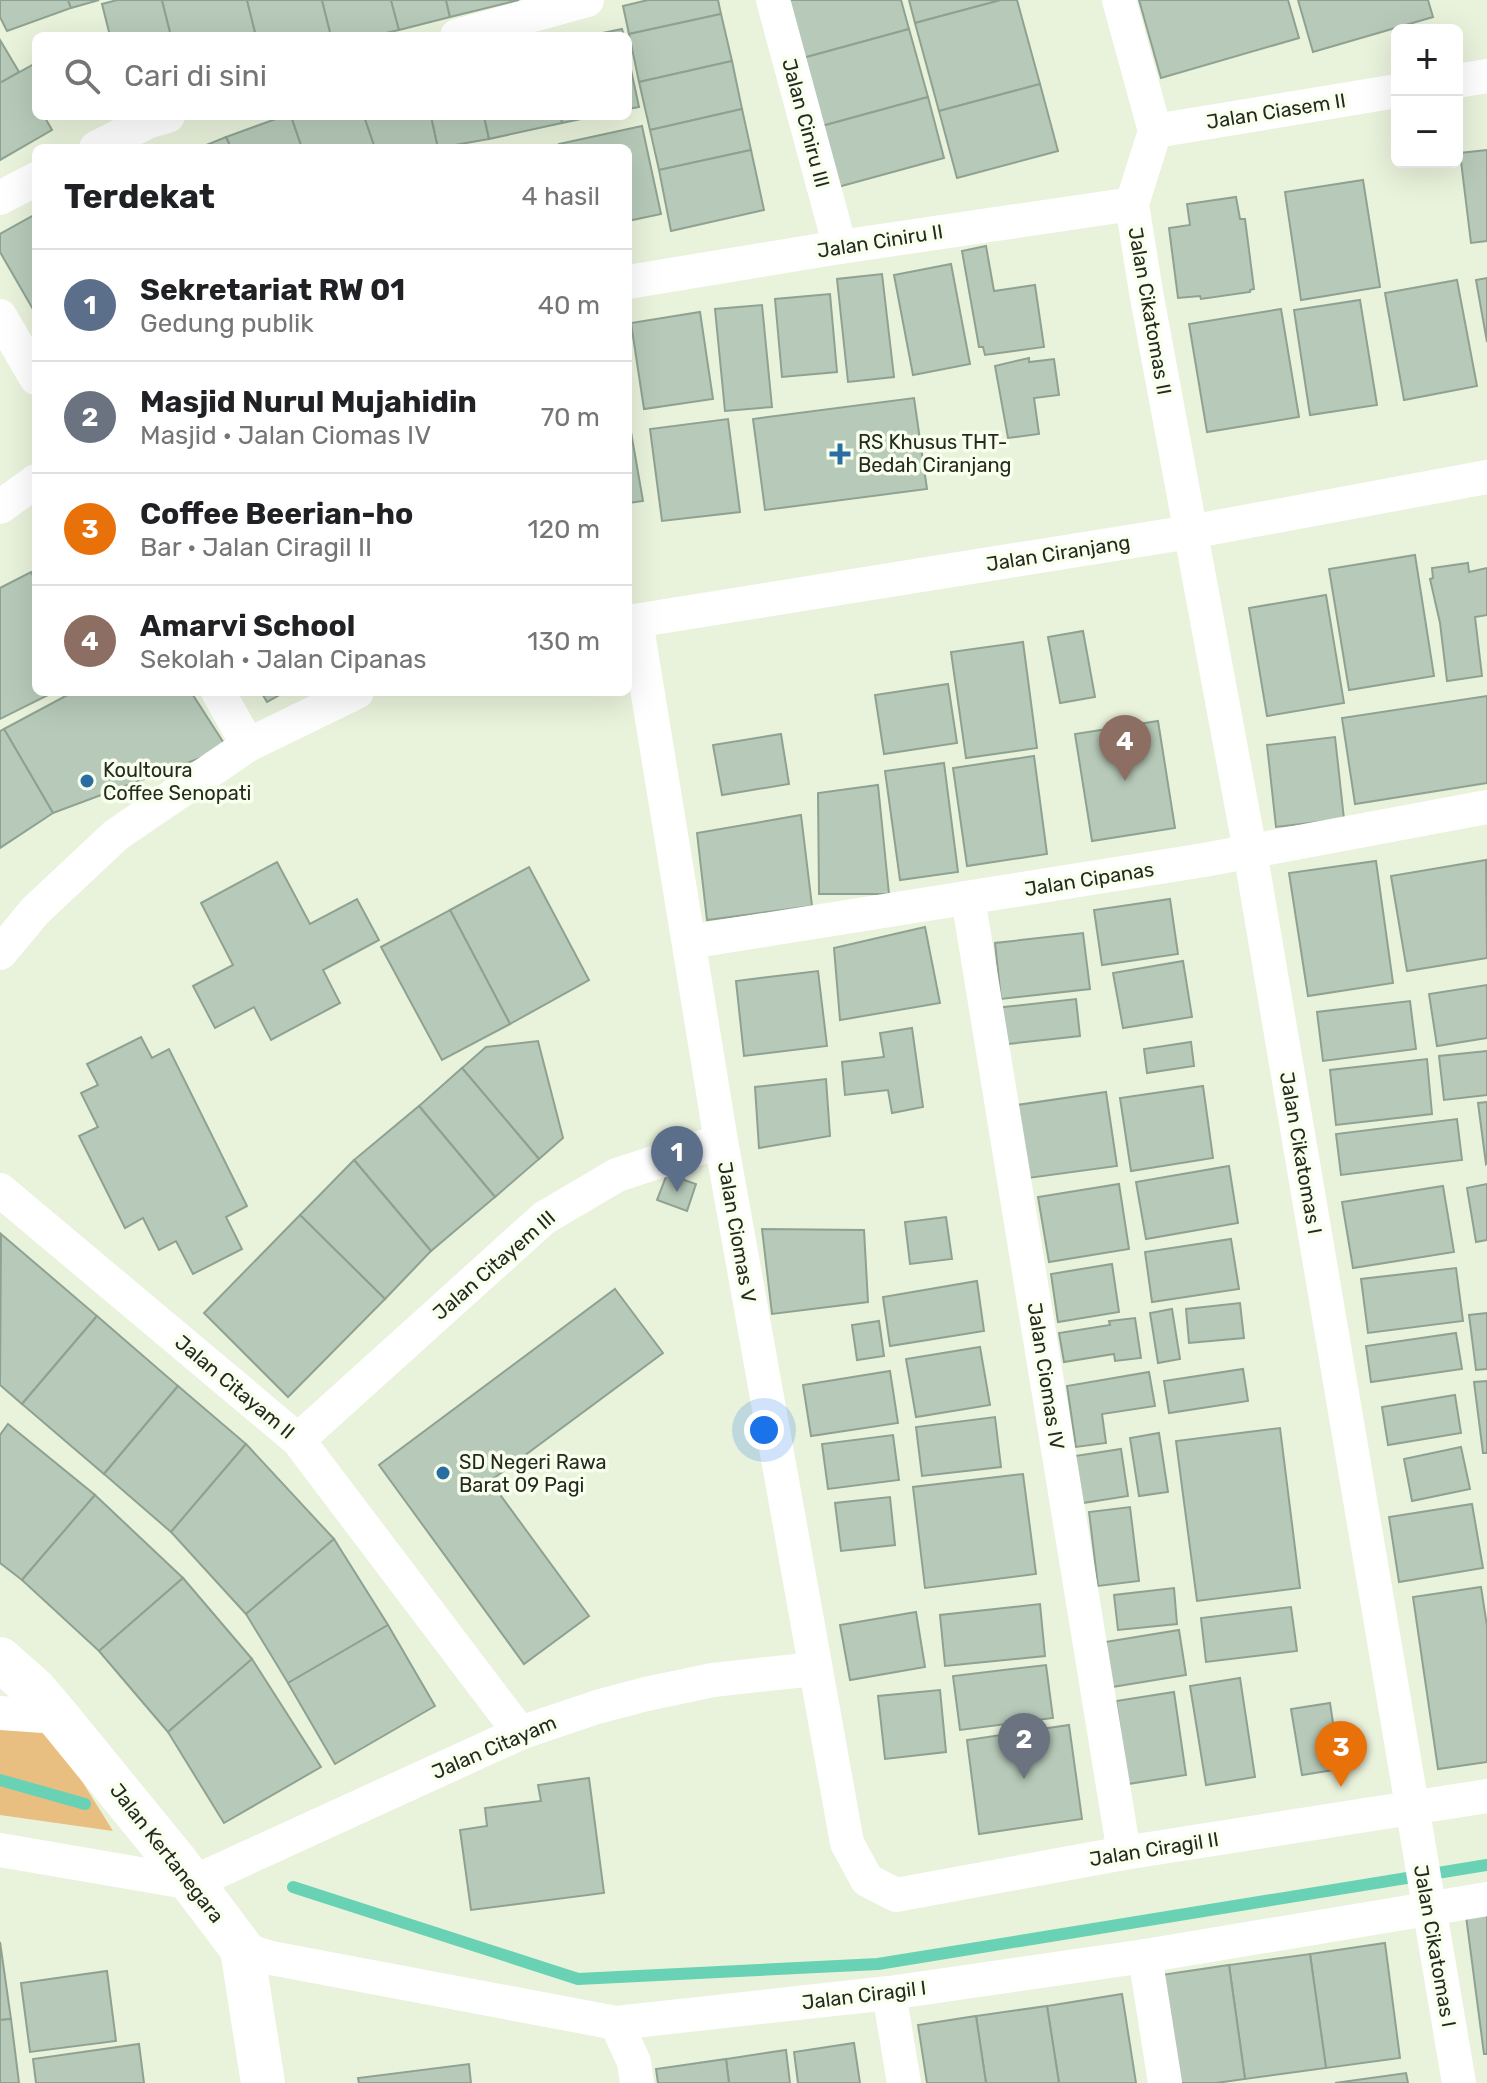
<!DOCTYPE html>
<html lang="id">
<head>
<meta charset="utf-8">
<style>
  body { margin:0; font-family:Rubik,sans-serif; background:#f6f6f6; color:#202124 }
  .controls { position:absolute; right:24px; top:24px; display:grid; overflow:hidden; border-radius:12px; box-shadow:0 8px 32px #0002 }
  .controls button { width:72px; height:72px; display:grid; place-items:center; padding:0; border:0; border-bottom:2px solid #e0e0e0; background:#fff; color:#202124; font:40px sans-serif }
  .you { position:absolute; left:764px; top:1430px; width:28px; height:28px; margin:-20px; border:6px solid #fff; border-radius:50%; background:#1a73e8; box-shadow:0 0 0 12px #1a73e833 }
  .badge { display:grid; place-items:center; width:52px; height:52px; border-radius:50%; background:#d93025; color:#fff; font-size:26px; font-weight:700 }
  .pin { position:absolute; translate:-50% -66px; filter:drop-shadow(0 2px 4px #0008) }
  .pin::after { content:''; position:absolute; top:42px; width:28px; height:24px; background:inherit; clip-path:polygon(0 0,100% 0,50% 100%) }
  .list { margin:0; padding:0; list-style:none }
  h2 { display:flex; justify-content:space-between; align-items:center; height:104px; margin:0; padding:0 32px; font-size:34px }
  h2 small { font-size:26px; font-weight:400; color:#757577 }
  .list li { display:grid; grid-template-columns:52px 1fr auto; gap:24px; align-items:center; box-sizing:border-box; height:112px; padding:0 32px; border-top:2px solid #e0e0e0 }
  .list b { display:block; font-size:30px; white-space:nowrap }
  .list p { margin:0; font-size:26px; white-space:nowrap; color:#757577 }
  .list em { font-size:26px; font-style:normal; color:#757577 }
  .icon { flex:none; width:44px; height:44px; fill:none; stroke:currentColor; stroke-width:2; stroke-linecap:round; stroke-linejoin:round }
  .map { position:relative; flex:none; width:1487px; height:2083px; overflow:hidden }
  .search { position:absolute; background:#fff; box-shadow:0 8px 32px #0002; left:32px; top:32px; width:600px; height:88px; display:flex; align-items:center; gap:20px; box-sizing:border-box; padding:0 28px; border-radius:12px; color:#757577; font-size:30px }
  .panel { position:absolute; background:#fff; box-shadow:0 8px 32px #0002; left:32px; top:144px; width:600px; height:552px; border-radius:12px }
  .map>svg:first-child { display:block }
</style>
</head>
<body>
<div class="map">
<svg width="1487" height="2083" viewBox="0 0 1487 2083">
  <rect width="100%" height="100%" fill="#e9f2db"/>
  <!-- green -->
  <polygon fill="#e9be81" points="0,1723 47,1725 113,1831 0,1815"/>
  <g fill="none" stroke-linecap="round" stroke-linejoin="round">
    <!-- stream -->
    <g stroke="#6ad2b4" stroke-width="12">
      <polyline points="0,1780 85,1804"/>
      <polyline points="293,1887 578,1979 878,1964 1487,1865"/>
    </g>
  </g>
  <!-- building -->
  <g fill="#b7cab9" stroke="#8fa292" stroke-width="2">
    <polygon points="0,0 68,0 71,8 7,31 0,17"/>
    <polygon points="68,0 99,0 71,8"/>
    <polygon points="117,0 162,0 171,36 110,36 102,4"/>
    <polygon points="162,0 247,0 256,36 171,36"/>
    <polygon points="247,0 322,0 331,36 256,36"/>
    <polygon points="322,0 391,0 399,30 373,36 331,36"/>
    <polygon points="391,0 446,0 450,17 399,30"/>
    <polygon points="446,0 519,0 450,17"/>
    <polygon points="648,0 718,0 721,14 629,34 623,6"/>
    <polygon points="788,0 901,0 909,29 803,58"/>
    <polygon points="909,0 1001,0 915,23"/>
    <polygon points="1001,0 1017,0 1040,84 939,111 915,23"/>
    <polygon points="1139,0 1288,0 1299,38 1161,78"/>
    <polygon points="1298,0 1428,0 1433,17 1313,52"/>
    <polygon points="721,14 732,61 639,82 629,34"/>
    <polygon points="622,29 624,36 588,36"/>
    <polygon points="909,29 928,97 822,126 803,58"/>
    <polygon points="0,40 19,72 0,83"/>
    <polygon points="628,56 639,107 628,109"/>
    <polygon points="732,61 742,109 650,130 639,82"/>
    <polygon points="36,63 36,116 44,116 52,130 0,160 0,83"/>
    <polygon points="1040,84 1058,151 957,178 939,111"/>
    <polygon points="928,97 944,158 838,187 822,126"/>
    <polygon points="742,109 751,150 659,170 650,130"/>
    <polygon points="284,116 291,116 302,148 231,148 226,137"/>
    <polygon points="291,116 364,116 375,148 302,148"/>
    <polygon points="364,116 431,116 438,148 375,148"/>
    <polygon points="431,116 484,116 489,139 438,148"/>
    <polygon points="484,116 561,116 562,123 489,139"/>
    <polygon points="561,116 595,116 562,123"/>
    <polygon points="642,126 661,214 628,221 628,148 560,148 559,144"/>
    <polygon points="226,137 231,148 199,148"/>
    <polygon points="751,150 764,210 671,231 659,170"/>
    <polygon points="1487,150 1487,241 1471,243 1460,153"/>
    <polygon points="1363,180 1380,287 1301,300 1285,192"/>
    <polygon points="1236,197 1240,219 1245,219 1254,289 1250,290 1250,292 1201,299 1200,296 1178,298 1169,228 1190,225 1187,204"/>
    <polygon points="36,214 36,310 34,311 0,252 0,234"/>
    <polygon points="986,246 994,291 1035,285 1044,347 985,355 983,347 979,347 962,251"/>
    <polygon points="951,264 970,364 913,375 894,275"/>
    <polygon points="882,274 894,377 848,382 837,279"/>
    <polygon points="1487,278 1487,342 1476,280"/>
    <polygon points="1457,280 1477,386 1404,400 1385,293"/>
    <polygon points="830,294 837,372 782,377 775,299"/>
    <polygon points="1360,300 1377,405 1310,415 1294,310"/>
    <polygon points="762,305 772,407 725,411 715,309"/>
    <polygon points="1281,309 1299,417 1207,432 1189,324"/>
    <polygon points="700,312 713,399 644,409 631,323"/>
    <polygon points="1029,358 1029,362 1054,359 1059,395 1034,398 1039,434 1008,438 995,366"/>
    <polygon points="914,398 927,489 765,510 753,419"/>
    <polygon points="728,419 740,512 662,521 650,429"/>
    <polygon points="628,432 631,432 643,501 628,503"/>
    <polygon points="1415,555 1434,676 1349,690 1329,569"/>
    <polygon points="1468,563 1469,572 1487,568 1487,615 1475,617 1482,676 1447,681 1440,623 1430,579 1433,578 1432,568"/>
    <polygon points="31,572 36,582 36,692 54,692 0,719 0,588"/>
    <polygon points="1326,595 1344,703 1267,716 1249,608"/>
    <polygon points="1083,631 1095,697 1060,703 1048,637"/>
    <polygon points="1023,642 1037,748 966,758 951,652"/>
    <polygon points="948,684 957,743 884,754 875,695"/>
    <polygon points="73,692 191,692 227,748 53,813 4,729"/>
    <polygon points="261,692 285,692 267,702"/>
    <polygon points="1487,696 1487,783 1355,804 1342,718"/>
    <polygon points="1158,721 1175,828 1092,841 1075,734"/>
    <polygon points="4,729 53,813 0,848 0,731"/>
    <polygon points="781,734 789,784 722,795 713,745"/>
    <polygon points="1335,737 1344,819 1276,827 1267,745"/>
    <polygon points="1034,756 1047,854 967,866 953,768"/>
    <polygon points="944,763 958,872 900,880 885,771"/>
    <polygon points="878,785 889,894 819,894 818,793"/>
    <polygon points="801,815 812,906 707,920 697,833"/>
    <polygon points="1486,860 1487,958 1407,971 1391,876"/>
    <polygon points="1376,861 1393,983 1308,996 1289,873"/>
    <polygon points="277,862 310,924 357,899 379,940 323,970 340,1003 271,1040 254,1007 215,1028 193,986 233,965 201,903"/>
    <polygon points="529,867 589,980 510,1024 450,910"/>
    <polygon points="1170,899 1178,954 1102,965 1094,910"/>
    <polygon points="450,910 510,1024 442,1060 381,947"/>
    <polygon points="925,927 940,1003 840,1020 834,948"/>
    <polygon points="1083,933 1090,989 1001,999 995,943"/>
    <polygon points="1183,961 1192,1017 1123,1028 1113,973"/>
    <polygon points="818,971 827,1046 744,1056 736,981"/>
    <polygon points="1487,985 1487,1038 1437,1046 1429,994"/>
    <polygon points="1076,999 1080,1036 999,1045 995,1008"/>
    <polygon points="1410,1001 1416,1049 1323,1061 1317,1012"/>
    <polygon points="912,1028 923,1107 892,1113 888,1090 845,1095 842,1062 884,1057 880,1033"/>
    <polygon points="141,1037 152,1058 169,1049 247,1206 226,1217 242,1249 193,1274 176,1241 159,1250 143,1218 125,1228 79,1136 98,1127 81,1093 98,1085 87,1064"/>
    <polygon points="538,1041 563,1138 539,1159 462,1068 486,1047"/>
    <polygon points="1191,1042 1194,1066 1147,1073 1144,1049"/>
    <polygon points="1487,1051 1487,1095 1444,1100 1439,1056"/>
    <polygon points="1427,1059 1432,1114 1336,1125 1330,1070"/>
    <polygon points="462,1068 539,1159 495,1197 419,1106"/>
    <polygon points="826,1079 830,1136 759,1148 755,1087"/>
    <polygon points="1203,1086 1213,1158 1131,1171 1120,1098"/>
    <polygon points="1106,1092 1117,1166 1021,1179 1010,1106"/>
    <polygon points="1487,1102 1487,1163 1486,1164 1478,1103"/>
    <polygon points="419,1106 495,1197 431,1251 354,1160"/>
    <polygon points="1457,1119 1462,1160 1341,1175 1336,1134"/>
    <polygon points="354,1160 431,1251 385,1299 300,1215"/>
    <polygon points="1229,1166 1238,1223 1146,1239 1136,1182"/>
    <polygon points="667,1174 696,1184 687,1211 657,1200"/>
    <polygon points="1119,1184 1129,1249 1049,1262 1038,1197"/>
    <polygon points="1487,1184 1487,1240 1476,1242 1467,1188"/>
    <polygon points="1443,1186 1454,1252 1353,1268 1342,1202"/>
    <polygon points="300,1215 385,1299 288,1397 204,1313"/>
    <polygon points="946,1217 952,1259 910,1264 905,1222"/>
    <polygon points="762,1229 864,1230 868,1302 772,1314"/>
    <polygon points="1,1234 97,1316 22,1404 0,1385"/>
    <polygon points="1231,1239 1239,1289 1152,1302 1145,1252"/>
    <polygon points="1112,1264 1119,1312 1058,1322 1051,1274"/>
    <polygon points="1456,1268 1463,1321 1368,1333 1361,1279"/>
    <polygon points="977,1281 984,1331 890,1346 883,1297"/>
    <polygon points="615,1289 663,1353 490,1481 589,1616 524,1664 379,1465"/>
    <polygon points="1240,1303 1244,1338 1189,1343 1186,1309"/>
    <polygon points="1172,1309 1180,1359 1158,1363 1150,1313"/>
    <polygon points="1487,1313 1487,1369 1476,1370 1469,1315"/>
    <polygon points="97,1316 178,1386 104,1474 22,1404"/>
    <polygon points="1135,1318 1141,1358 1115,1361 1114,1354 1064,1362 1059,1333 1110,1325 1109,1321"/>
    <polygon points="879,1321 884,1356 857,1360 852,1325"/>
    <polygon points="1456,1333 1462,1369 1371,1382 1366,1346"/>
    <polygon points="980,1347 990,1405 916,1417 906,1359"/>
    <polygon points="1243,1369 1248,1401 1169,1413 1164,1381"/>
    <polygon points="890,1371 898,1423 811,1436 803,1385"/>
    <polygon points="1149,1372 1155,1406 1102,1414 1106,1443 1076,1447 1067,1386"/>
    <polygon points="1487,1381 1487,1453 1483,1453 1474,1382"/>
    <polygon points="178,1386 246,1444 171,1532 104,1474"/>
    <polygon points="1455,1395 1461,1433 1388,1445 1382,1407"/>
    <polygon points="995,1417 1001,1467 922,1476 916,1427"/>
    <polygon points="8,1424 95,1495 22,1580 0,1563 0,1435"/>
    <polygon points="1280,1428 1300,1588 1197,1601 1176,1441"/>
    <polygon points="1159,1433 1168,1492 1139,1496 1130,1438"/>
    <polygon points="893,1435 899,1480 828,1489 822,1444"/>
    <polygon points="246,1444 334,1539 246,1614 171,1532"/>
    <polygon points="1461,1447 1470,1489 1412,1501 1404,1459"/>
    <polygon points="1121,1449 1128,1496 1083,1503 1075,1456"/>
    <polygon points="1023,1474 1036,1574 925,1588 913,1487"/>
    <polygon points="95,1495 183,1578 99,1651 22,1580"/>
    <polygon points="890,1497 895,1545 841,1551 835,1503"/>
    <polygon points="1472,1504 1483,1568 1399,1582 1389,1517"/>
    <polygon points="1130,1507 1139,1581 1098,1586 1089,1512"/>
    <polygon points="334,1539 388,1625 288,1683 246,1614"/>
    <polygon points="183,1578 252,1659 168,1732 99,1651"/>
    <polygon points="1481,1587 1487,1626 1487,1762 1438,1769 1413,1597"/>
    <polygon points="1174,1588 1177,1624 1118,1630 1114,1595"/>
    <polygon points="1040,1604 1045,1656 945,1666 940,1615"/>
    <polygon points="1291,1607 1297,1651 1206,1662 1201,1618"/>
    <polygon points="916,1612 925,1667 850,1680 840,1625"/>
    <polygon points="388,1625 435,1706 335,1764 288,1683"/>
    <polygon points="1179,1630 1186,1675 1100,1689 1093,1644"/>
    <polygon points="252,1659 321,1767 224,1823 168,1732"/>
    <polygon points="1046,1665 1053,1718 960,1730 953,1676"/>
    <polygon points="1240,1678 1255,1777 1206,1785 1190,1686"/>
    <polygon points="940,1690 946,1752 885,1759 878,1696"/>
    <polygon points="1174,1692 1186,1775 1128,1784 1116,1701"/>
    <polygon points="1330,1703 1340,1769 1302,1775 1291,1709"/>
    <polygon points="1069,1725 1082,1819 979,1834 967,1740"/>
    <polygon points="589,1778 604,1893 471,1910 460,1830 487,1826 485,1808 541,1801 538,1785"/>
    <polygon points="1487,1913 1487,2054 1484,2054 1466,1916"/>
    <polygon points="0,1942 11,2019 0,2020"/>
    <polygon points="1385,1943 1400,2058 1326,2068 1310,1954"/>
    <polygon points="1310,1954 1326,2068 1245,2079 1229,1965"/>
    <polygon points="1229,1965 1245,2079 1216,2083 1177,2083 1161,1975"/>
    <polygon points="107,1971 116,2041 30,2052 21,1983"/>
    <polygon points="1122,1994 1136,2083 1059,2083 1047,2006"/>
    <polygon points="1047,2006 1059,2083 986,2083 976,2016"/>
    <polygon points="976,2016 986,2083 927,2083 918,2025"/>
    <polygon points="11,2019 19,2083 0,2083 0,2020"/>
    <polygon points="854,2043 860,2083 798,2083 794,2052"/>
    <polygon points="139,2044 144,2083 36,2083 33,2059"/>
    <polygon points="786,2050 790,2083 729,2083 726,2059"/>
    <polygon points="726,2059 729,2083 658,2083 656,2069"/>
    <polygon points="469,2064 471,2083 359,2083 358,2078"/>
    <polygon points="1406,2073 1408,2083 1335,2083"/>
  </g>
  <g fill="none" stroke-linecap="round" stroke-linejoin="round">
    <!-- minor -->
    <g stroke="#fff" stroke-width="34">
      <polyline points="773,0 840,247"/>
      <polyline points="1119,0 1155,131 1132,204 1146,292 1250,851 1459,2083"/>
      <polyline points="457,36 587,0"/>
      <polyline points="1457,81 1487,76"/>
      <polyline points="1155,131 1397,91"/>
      <polyline points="96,148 147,122 168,116"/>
      <polyline points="0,198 36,179"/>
      <polyline points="628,282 840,247 1132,204"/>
      <polyline points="0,316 36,378"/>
      <polyline points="0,507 36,481"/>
      <polyline points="636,621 721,1141 847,1843 867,1880 896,1895 1124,1853 1487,1796"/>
      <polyline points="628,622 1190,532 1487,477"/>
      <polyline points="218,692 248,745"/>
      <polyline points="968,898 1124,1853"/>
      <polyline points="689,942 1204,860 1487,807"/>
      <polyline points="0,953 35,911 116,835 248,745 357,692"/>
      <polyline points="0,1190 298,1440 520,1733"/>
      <polyline points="298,1440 544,1218 617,1175 721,1141"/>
      <polyline points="0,1713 58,1717"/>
      <polyline points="0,1850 192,1883 520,1733 597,1707 646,1694 713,1680 814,1669"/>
      <polyline points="242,1949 271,1958 616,2023 889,1993 1145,1956 1487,1899"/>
      <polyline points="1145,1956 1165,2083"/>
      <polyline points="889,1993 904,2083"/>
      <polyline points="616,2023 634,2062 637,2083"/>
    </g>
    <!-- tertiary -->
    <polyline stroke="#fff" stroke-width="44" points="0,1659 35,1690 58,1717 177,1863 242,1949 263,2083"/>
  </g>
  <!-- markers -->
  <g fill="#296ea3" stroke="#f8ffec" stroke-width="3">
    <path d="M836 442h8v8h8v8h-8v8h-8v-8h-8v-8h8z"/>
    <circle cx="87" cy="781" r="8"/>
    <circle cx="443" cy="1473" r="8"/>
  </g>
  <g text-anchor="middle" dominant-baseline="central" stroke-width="7" stroke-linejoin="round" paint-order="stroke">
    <!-- street labels -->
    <g font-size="20" fill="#262920" stroke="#f8ffec">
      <text transform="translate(1276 111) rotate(-9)">Jalan Ciasem II</text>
      <text transform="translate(806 123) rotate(75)">Jalan Ciniru III</text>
      <text transform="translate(880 241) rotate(-9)">Jalan Ciniru II</text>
      <text transform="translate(1150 311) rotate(80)">Jalan Cikatomas II</text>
      <text transform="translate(1058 553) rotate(-9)">Jalan Ciranjang</text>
      <text transform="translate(1089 879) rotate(-9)">Jalan Cipanas</text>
      <text transform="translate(1301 1153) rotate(80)">Jalan Cikatomas I</text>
      <text transform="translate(737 1232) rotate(80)">Jalan Ciomas V</text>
      <text transform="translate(494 1265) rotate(-41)">Jalan Citayem III</text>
      <text transform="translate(1046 1376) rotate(81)">Jalan Ciomas IV</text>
      <text transform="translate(235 1387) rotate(40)">Jalan Citayam II</text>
      <text transform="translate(494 1747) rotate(-23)">Jalan Citayam</text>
      <text transform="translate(1154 1849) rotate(-9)">Jalan Ciragil II</text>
      <text transform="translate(167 1853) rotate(52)">Jalan Kertanegara</text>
      <text transform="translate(1435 1946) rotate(80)">Jalan Cikatomas I</text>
      <text transform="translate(864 1995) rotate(-7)">Jalan Ciragil I</text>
    </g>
    <!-- poi labels -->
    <g font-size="20" fill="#262920" stroke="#f8ffec" text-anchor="start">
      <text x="858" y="442">RS Khusus THT-<tspan x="858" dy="23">Bedah Ciranjang</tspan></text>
      <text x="103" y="770">Koultoura<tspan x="103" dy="23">Coffee Senopati</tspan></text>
      <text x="459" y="1462">SD Negeri Rawa<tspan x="459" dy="23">Barat 09 Pagi</tspan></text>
    </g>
  </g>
</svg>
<div class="controls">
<button>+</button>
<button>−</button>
</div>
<div class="you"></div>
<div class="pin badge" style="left:677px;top:1192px;background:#5c6f8a">1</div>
<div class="pin badge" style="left:1024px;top:1779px;background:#6b7280">2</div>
<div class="pin badge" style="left:1341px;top:1787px;background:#e8710a">3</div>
<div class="pin badge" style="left:1125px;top:781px;background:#8d6e63">4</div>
<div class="search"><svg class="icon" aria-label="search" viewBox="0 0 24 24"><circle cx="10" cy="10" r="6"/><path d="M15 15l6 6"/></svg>Cari di sini</div>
<section class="panel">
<h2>Terdekat<small>4 hasil</small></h2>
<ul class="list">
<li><span class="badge" style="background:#5c6f8a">1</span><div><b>Sekretariat RW 01</b><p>Gedung publik</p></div><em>40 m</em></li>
<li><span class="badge" style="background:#6b7280">2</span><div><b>Masjid Nurul Mujahidin</b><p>Masjid · Jalan Ciomas IV</p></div><em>70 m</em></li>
<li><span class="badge" style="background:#e8710a">3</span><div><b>Coffee Beerian-ho</b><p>Bar · Jalan Ciragil II</p></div><em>120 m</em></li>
<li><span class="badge" style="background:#8d6e63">4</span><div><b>Amarvi School</b><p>Sekolah · Jalan Cipanas</p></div><em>130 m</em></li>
</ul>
</section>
</div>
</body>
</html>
